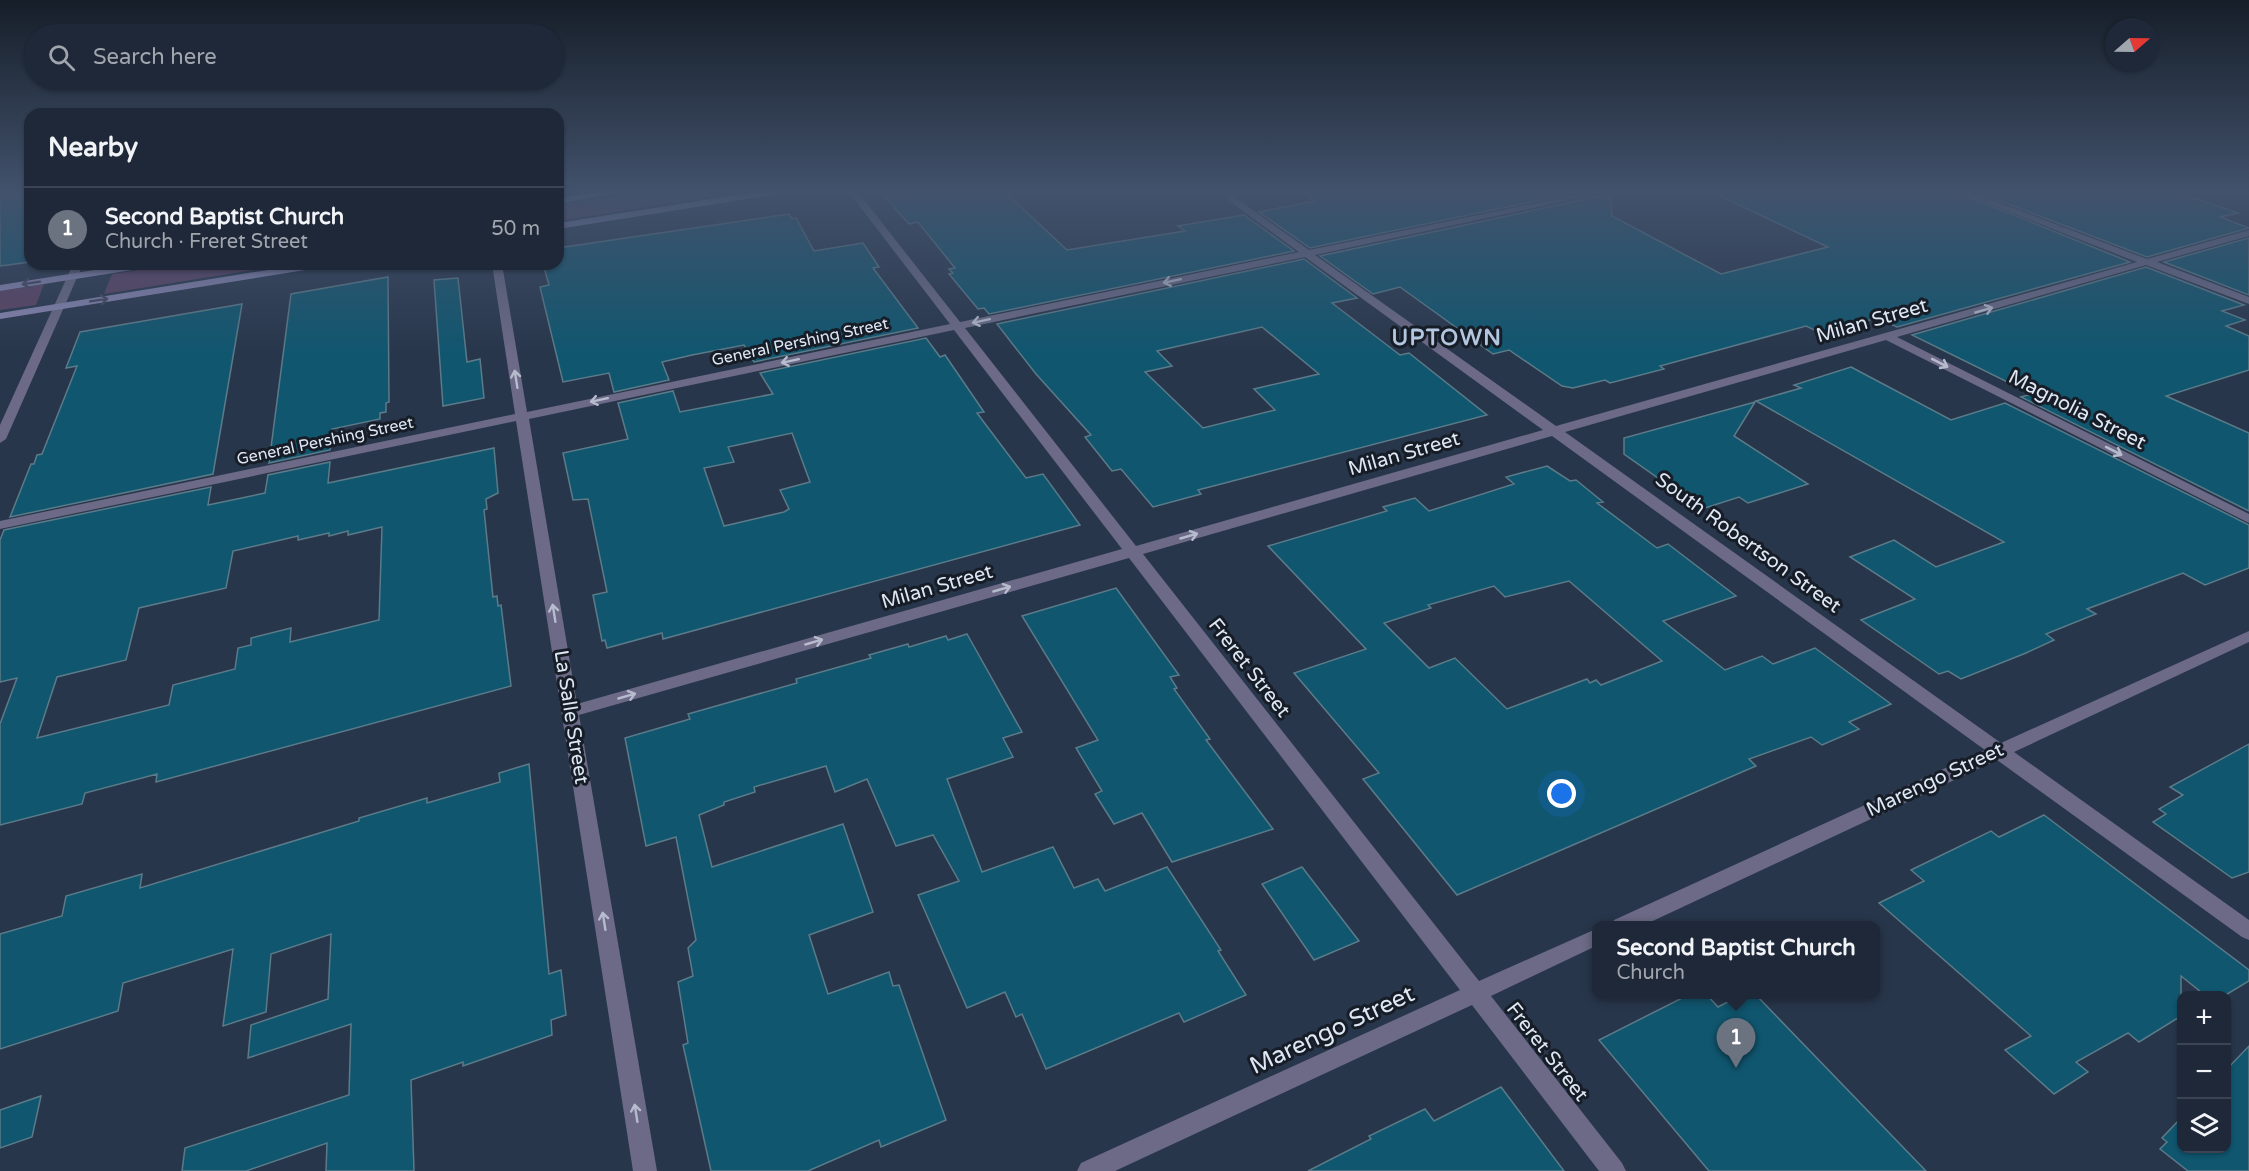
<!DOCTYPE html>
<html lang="en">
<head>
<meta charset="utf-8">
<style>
  body { margin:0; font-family:"Varela Round",sans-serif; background:#263040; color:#f1f3f6 }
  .controls { position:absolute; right:18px; bottom:18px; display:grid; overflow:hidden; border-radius:12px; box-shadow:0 2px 4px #0004 }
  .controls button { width:54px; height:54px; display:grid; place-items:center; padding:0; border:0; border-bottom:2px solid #3c4453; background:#1e2838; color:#f1f3f6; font:30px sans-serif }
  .compass { position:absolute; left:2105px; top:18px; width:54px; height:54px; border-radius:50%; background:#1e2838; box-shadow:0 2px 4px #0004; rotate:70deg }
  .you { position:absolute; left:1562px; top:794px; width:21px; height:21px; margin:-15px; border:4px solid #fff; border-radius:50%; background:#1a73e8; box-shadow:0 0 0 9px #1a73e833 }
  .badge { display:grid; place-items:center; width:39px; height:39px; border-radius:50%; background:#8bbbb9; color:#fff; font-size:20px; font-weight:700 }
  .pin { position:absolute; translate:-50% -50px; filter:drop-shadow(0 2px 3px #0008) }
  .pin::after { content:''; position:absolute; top:32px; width:21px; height:18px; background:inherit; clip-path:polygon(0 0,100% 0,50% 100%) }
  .popup { position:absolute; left:1592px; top:921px; width:288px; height:78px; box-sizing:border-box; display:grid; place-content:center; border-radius:12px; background:#1e2838; filter:drop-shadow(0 2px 4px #0005); font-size:20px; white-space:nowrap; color:#a1a6ae }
  .popup b { font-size:22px; color:#f1f3f6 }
  .popup::after { content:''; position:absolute; left:50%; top:100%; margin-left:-12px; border:12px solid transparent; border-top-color:#1e2838 }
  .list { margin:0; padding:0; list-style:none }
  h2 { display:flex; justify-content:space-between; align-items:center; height:78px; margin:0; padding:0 24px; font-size:26px }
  h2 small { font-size:20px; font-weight:400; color:#a1a6ae }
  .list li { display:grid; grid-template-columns:39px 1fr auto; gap:18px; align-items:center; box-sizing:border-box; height:84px; padding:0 24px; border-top:2px solid #3c4453 }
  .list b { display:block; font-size:22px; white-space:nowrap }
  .list p { margin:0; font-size:20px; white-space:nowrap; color:#a1a6ae }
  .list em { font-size:20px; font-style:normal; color:#a1a6ae }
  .icon { flex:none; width:33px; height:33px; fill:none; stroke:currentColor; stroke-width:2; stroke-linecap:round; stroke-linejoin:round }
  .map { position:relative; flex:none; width:2249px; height:1171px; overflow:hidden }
  .search { position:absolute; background:#1e2838; box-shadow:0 2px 4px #0004; left:24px; top:24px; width:540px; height:66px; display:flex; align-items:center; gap:15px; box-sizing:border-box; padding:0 21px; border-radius:33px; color:#a1a6ae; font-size:22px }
  .panel { position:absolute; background:#1e2838; box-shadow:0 2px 4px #0004; left:24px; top:108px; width:540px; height:162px; border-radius:18px }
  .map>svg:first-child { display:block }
</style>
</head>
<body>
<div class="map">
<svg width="2249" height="1171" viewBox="0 0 2249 1171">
  <rect width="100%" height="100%" fill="#28364b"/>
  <!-- green -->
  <g fill="#5d4364">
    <polygon points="646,191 748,191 558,221 558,205"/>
    <polygon points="178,264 291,264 104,294 112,274"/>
    <polygon points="44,284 36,305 0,310 0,291"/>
  </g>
  <!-- building -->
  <g fill="#10566f" stroke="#5b7b89" stroke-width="1.5" fill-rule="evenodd">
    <polygon points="0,191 30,191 30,262 0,266"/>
    <polygon points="914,191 1004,191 1067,250 1185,231 1178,226 1244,215 1294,251 989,314 984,308 978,309 949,274 953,273 949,269 955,268 918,222 909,224 884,196"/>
    <polygon points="1300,191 1584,191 1310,248 1259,212 1315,201"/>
    <polygon points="1709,191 1954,191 2130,262 1897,327 1877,318 1821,333 1806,326 1660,366 1664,369 1610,383 1605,380 1573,388 1562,386 1509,350 1493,354 1400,287 1373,294 1320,256 1610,194 1612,216 1721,274 1828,247"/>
    <polygon points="1974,191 2174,191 2238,213 2220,217 2249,228 2147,257"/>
    <polygon points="789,214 792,219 796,218 814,251 863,243 879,267 873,268 918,328 754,362 744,345 692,355 662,362 669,380 614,392 609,373 563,382 540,287 549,285 543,264 558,264 558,248"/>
    <polygon points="2249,238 2249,295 2164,262"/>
    <path d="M1304,259L1357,298L1332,303L1400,355L1409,353L1487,415L1198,490L1201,494L1153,507L1121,469L1112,471L1085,437L1091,435L1036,374L997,324ZM1262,327L1319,374L1254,389L1275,410L1203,428L1145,372L1172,366L1157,351Z"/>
    <polygon points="2146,267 2244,305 2222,311 2245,320 2226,326 2249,336 2249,370 2166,396 2249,433 2249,511 2021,397 2032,394 1912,335"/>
    <polygon points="388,277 389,402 386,403 386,412 380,413 380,419 332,429 330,450 269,463 291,294"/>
    <polygon points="458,278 467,362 480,359 484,398 443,406 434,280"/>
    <polygon points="242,304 213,474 10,517 31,464 34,464 37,455 42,454 77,366 66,368 80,332"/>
    <path d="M926,338L940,357L945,355L984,412L977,413L1026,478L1043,474L1080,525L663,639L662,633L607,648L605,640L602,641L593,595L607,592L588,499L573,500L563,453L628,439L618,403L673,391L680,412L773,394L760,373ZM792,433L810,482L780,490L789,509L784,512L724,526L704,468L734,462L728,447Z"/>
    <polygon points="1851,367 1951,420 2005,403 2249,525 2249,568 2205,585 2183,573 2087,609 2096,614 2046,634 2054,640 2026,653 1961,679 1948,671 1939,674 1861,620 1915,599 1850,557 1894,540 1936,567 2004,542 1756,401 1801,388 1794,385"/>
    <polygon points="1755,402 1734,436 1808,484 1748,503 1739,497 1702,509 1624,454 1624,438"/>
    <path d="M494,448L498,493L486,499L487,509L484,510L493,597L497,596L498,606L501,605L511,686L156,782L157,774L85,793L82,804L0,825V724L17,678L0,682V540L4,530L211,487L208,505L265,493L268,475L330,462L328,483ZM382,527L379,620L290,642L291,628L251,638V645L238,648L235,669L173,685L169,705L37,738L57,677L126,660L139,608L226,588L233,551L298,536V540L329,533V536L348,531V535Z"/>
    <path d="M1547,466L1570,481L1576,480L1603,502L1597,503L1657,548L1668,544L1736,596L1663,621L1725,670L1762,656L1773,664L1815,648L1891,704L1849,722L1859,729L1822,745L1811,737L1749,759L1756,766L1457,895L1363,779L1379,773L1294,673L1366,649L1268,546L1387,511L1383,507L1415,498L1429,511L1514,484L1506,477ZM1569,581L1662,661L1601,685L1596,680L1590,683L1587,679L1507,709L1455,658L1429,668L1384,623L1431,608L1428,605L1494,586L1505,597Z"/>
    <polygon points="1116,588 1179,675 1170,677 1177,688 1174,689 1210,739 1206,740 1273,829 1172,862 1142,813 1114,824 1095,794 1102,791 1076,748 1098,740 1022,616"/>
    <polygon points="967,634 1022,732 1003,738 1013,757 947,779 982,872 1053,847 1074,888 1098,879 1105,891 1167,867 1221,950 1218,951 1246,995 1184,1022 1179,1013 1046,1069 1022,1014 1016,1017 1005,992 967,1008 918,895 959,881 933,835 896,846 867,779 835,792 826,766 754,787 755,792 724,802 724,805 699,815 712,867 843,824 873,912 809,935 828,994 889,972 893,986 899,985 946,1120 881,1147 879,1140 808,1171 711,1171 683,1045 688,1043 678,982 693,976 688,948 696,940 676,837 646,846 625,738 690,719 688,714 797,683 796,679 871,658 869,655 908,644 909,647 946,636 948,640"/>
    <polygon points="2249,744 2249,872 2232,878 2153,822 2166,814 2159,809 2183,795 2170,787"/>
    <polygon points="529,764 549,974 561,970 566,1015 551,1020 552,1035 463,1066 463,1062 411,1080 414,1171 326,1171 327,1143 246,1171 182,1171 185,1148 349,1095 351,1024 248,1058 251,1025 328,999 331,934 271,954 266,1012 223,1026 233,949 123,983 118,1011 0,1049 0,934 62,916 66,896 142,874 140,888 359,821 359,818 427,798 427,803 500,782 499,773"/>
    <polygon points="2044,815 2249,970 2249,981 2224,996 2206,996 2181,976 2181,1016 2139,1042 2128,1033 2076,1062 2088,1072 2054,1094 2005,1050 2031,1036 1879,903 1924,881 1911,870 1991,831 1999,837"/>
    <polygon points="1302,867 1359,941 1314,960 1262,884"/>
    <polygon points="1690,994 1706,994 1718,1007 1743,994 1755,994 1926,1171 1709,1171 1599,1040"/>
    <polygon points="2249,1046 2249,1171 2188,1171 2160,1149 2167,1142 2162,1138 2181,1118 2181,1149 2226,1149 2226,1070"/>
    <polygon points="1501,1087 1564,1171 1308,1171 1371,1139 1369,1136 1425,1109 1434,1121"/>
    <polygon points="41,1096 32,1137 0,1148 0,1110"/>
  </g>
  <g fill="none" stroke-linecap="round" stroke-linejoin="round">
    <!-- minor -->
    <g fill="#6c6a86" fill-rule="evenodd">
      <path d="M848,191H857L960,322L1299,252L1216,191H1226L1309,250L1595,191H1612L1315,255L1556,426L2137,262L1956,191H1968L2147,259L2249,230V236L2157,262L2249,297V304L2146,265L1897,337L2249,514V523L1886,340L1565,432L2001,743L2249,631V642L2014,752L2249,920V940L2242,937L1997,760L1642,926H1611L1614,920L1985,750L1552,436L1143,554L1479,981L1596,929V946L1491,996L1622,1163L1626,1171H1599L1472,1005L1115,1171H1077L1081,1163L1460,990L1129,558L579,715L657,1171H633L516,421L0,529V521L515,414L492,264H502L527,412L950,324ZM1305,257L1543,430L1136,546L965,328ZM954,330L1122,549L577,704L529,419Z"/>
      <polygon points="73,264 83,264 6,439 0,443 0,425"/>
    </g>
    <!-- secondary -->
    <g fill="#8a87b2" fill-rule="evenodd">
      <polygon points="604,191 625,191 558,204 558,198"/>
      <polygon points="762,191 783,191 778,194 558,229 558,223"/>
      <polygon points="132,264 156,264 151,267 0,291 0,285"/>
      <polygon points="305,264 329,264 324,267 0,319 0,313"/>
    </g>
  </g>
  <!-- one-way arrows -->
  <defs><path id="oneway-shaft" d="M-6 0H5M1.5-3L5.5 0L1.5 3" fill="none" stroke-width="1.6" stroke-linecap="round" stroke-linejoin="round" transform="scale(1.5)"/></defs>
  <g stroke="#b6bcce">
    <use href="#oneway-shaft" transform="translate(1172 281) rotate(168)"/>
    <use href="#oneway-shaft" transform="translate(1984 310) rotate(-16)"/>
    <use href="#oneway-shaft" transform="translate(981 321) rotate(168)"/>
    <use href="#oneway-shaft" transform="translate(790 361) rotate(168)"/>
    <use href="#oneway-shaft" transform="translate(1940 363) rotate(27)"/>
    <use href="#oneway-shaft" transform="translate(516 379) rotate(-99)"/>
    <use href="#oneway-shaft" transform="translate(599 400) rotate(168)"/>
    <use href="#oneway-shaft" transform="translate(2114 451) rotate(27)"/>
    <use href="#oneway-shaft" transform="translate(1189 536) rotate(-16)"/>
    <use href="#oneway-shaft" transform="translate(1002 589) rotate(-16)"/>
    <use href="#oneway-shaft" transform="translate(554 613) rotate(-99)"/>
    <use href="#oneway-shaft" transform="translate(814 642) rotate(-16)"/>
    <use href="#oneway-shaft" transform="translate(627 696) rotate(-16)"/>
    <use href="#oneway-shaft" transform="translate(604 921) rotate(-99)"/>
    <use href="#oneway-shaft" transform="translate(636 1113) rotate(-99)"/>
  </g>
  <g stroke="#45475f">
    <use href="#oneway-shaft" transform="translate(31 283) rotate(171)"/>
    <use href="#oneway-shaft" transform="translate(99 300) rotate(-9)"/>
  </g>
  <!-- sky -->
  <linearGradient id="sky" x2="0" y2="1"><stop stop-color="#161e29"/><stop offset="0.54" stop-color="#42526c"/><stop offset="1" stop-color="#42526c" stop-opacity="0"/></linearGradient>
  <rect width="2249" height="355" fill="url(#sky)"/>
  <g text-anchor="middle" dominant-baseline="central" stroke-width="6" stroke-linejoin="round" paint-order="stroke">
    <!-- far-street labels -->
    <g font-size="16" fill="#dee8f5" stroke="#171d27">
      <text transform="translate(800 342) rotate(-12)">General Pershing Street</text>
      <text transform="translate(325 441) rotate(-12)">General Pershing Street</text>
    </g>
    <!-- street labels -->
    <g font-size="20" fill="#dee8f5" stroke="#171d27">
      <text transform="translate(1872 321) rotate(-16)">Milan Street</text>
      <text transform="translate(2077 410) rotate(27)">Magnolia Street</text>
      <text transform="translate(1404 454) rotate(-16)">Milan Street</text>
      <text transform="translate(1748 543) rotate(36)">South Robertson Street</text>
      <text transform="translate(937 587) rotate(-16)">Milan Street</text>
      <text transform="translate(1249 668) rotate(52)">Freret Street</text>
      <text transform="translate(571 717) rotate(81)">La Salle Street</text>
      <text transform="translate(1935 780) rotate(-25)">Marengo Street</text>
      <text transform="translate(1547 1052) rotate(52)">Freret Street</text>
    </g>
    <!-- far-district labels -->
    <g font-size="22" font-weight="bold" letter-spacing="1.5" fill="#b3c6e0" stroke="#171d27">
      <text x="1447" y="338">UPTOWN</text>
    </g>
    <!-- near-street labels -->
    <g font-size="24" fill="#dee8f5" stroke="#171d27">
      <text transform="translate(1332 1030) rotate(-25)">Marengo Street</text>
    </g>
  </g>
</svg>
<div class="controls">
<button>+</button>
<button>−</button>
<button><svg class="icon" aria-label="layers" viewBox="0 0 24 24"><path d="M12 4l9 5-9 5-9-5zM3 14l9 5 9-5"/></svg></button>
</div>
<svg class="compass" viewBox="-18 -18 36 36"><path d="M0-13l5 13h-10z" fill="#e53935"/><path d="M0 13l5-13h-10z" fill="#a1a6ae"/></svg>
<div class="you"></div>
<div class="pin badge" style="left:1736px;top:1068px;background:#6b7280">1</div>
<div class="popup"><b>Second Baptist Church</b>Church</div>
<div class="search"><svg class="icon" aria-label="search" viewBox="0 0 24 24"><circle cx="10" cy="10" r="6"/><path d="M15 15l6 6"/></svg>Search here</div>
<section class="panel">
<h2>Nearby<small></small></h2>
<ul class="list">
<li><span class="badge" style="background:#6b7280">1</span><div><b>Second Baptist Church</b><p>Church · Freret Street</p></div><em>50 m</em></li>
</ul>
</section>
</div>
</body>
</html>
